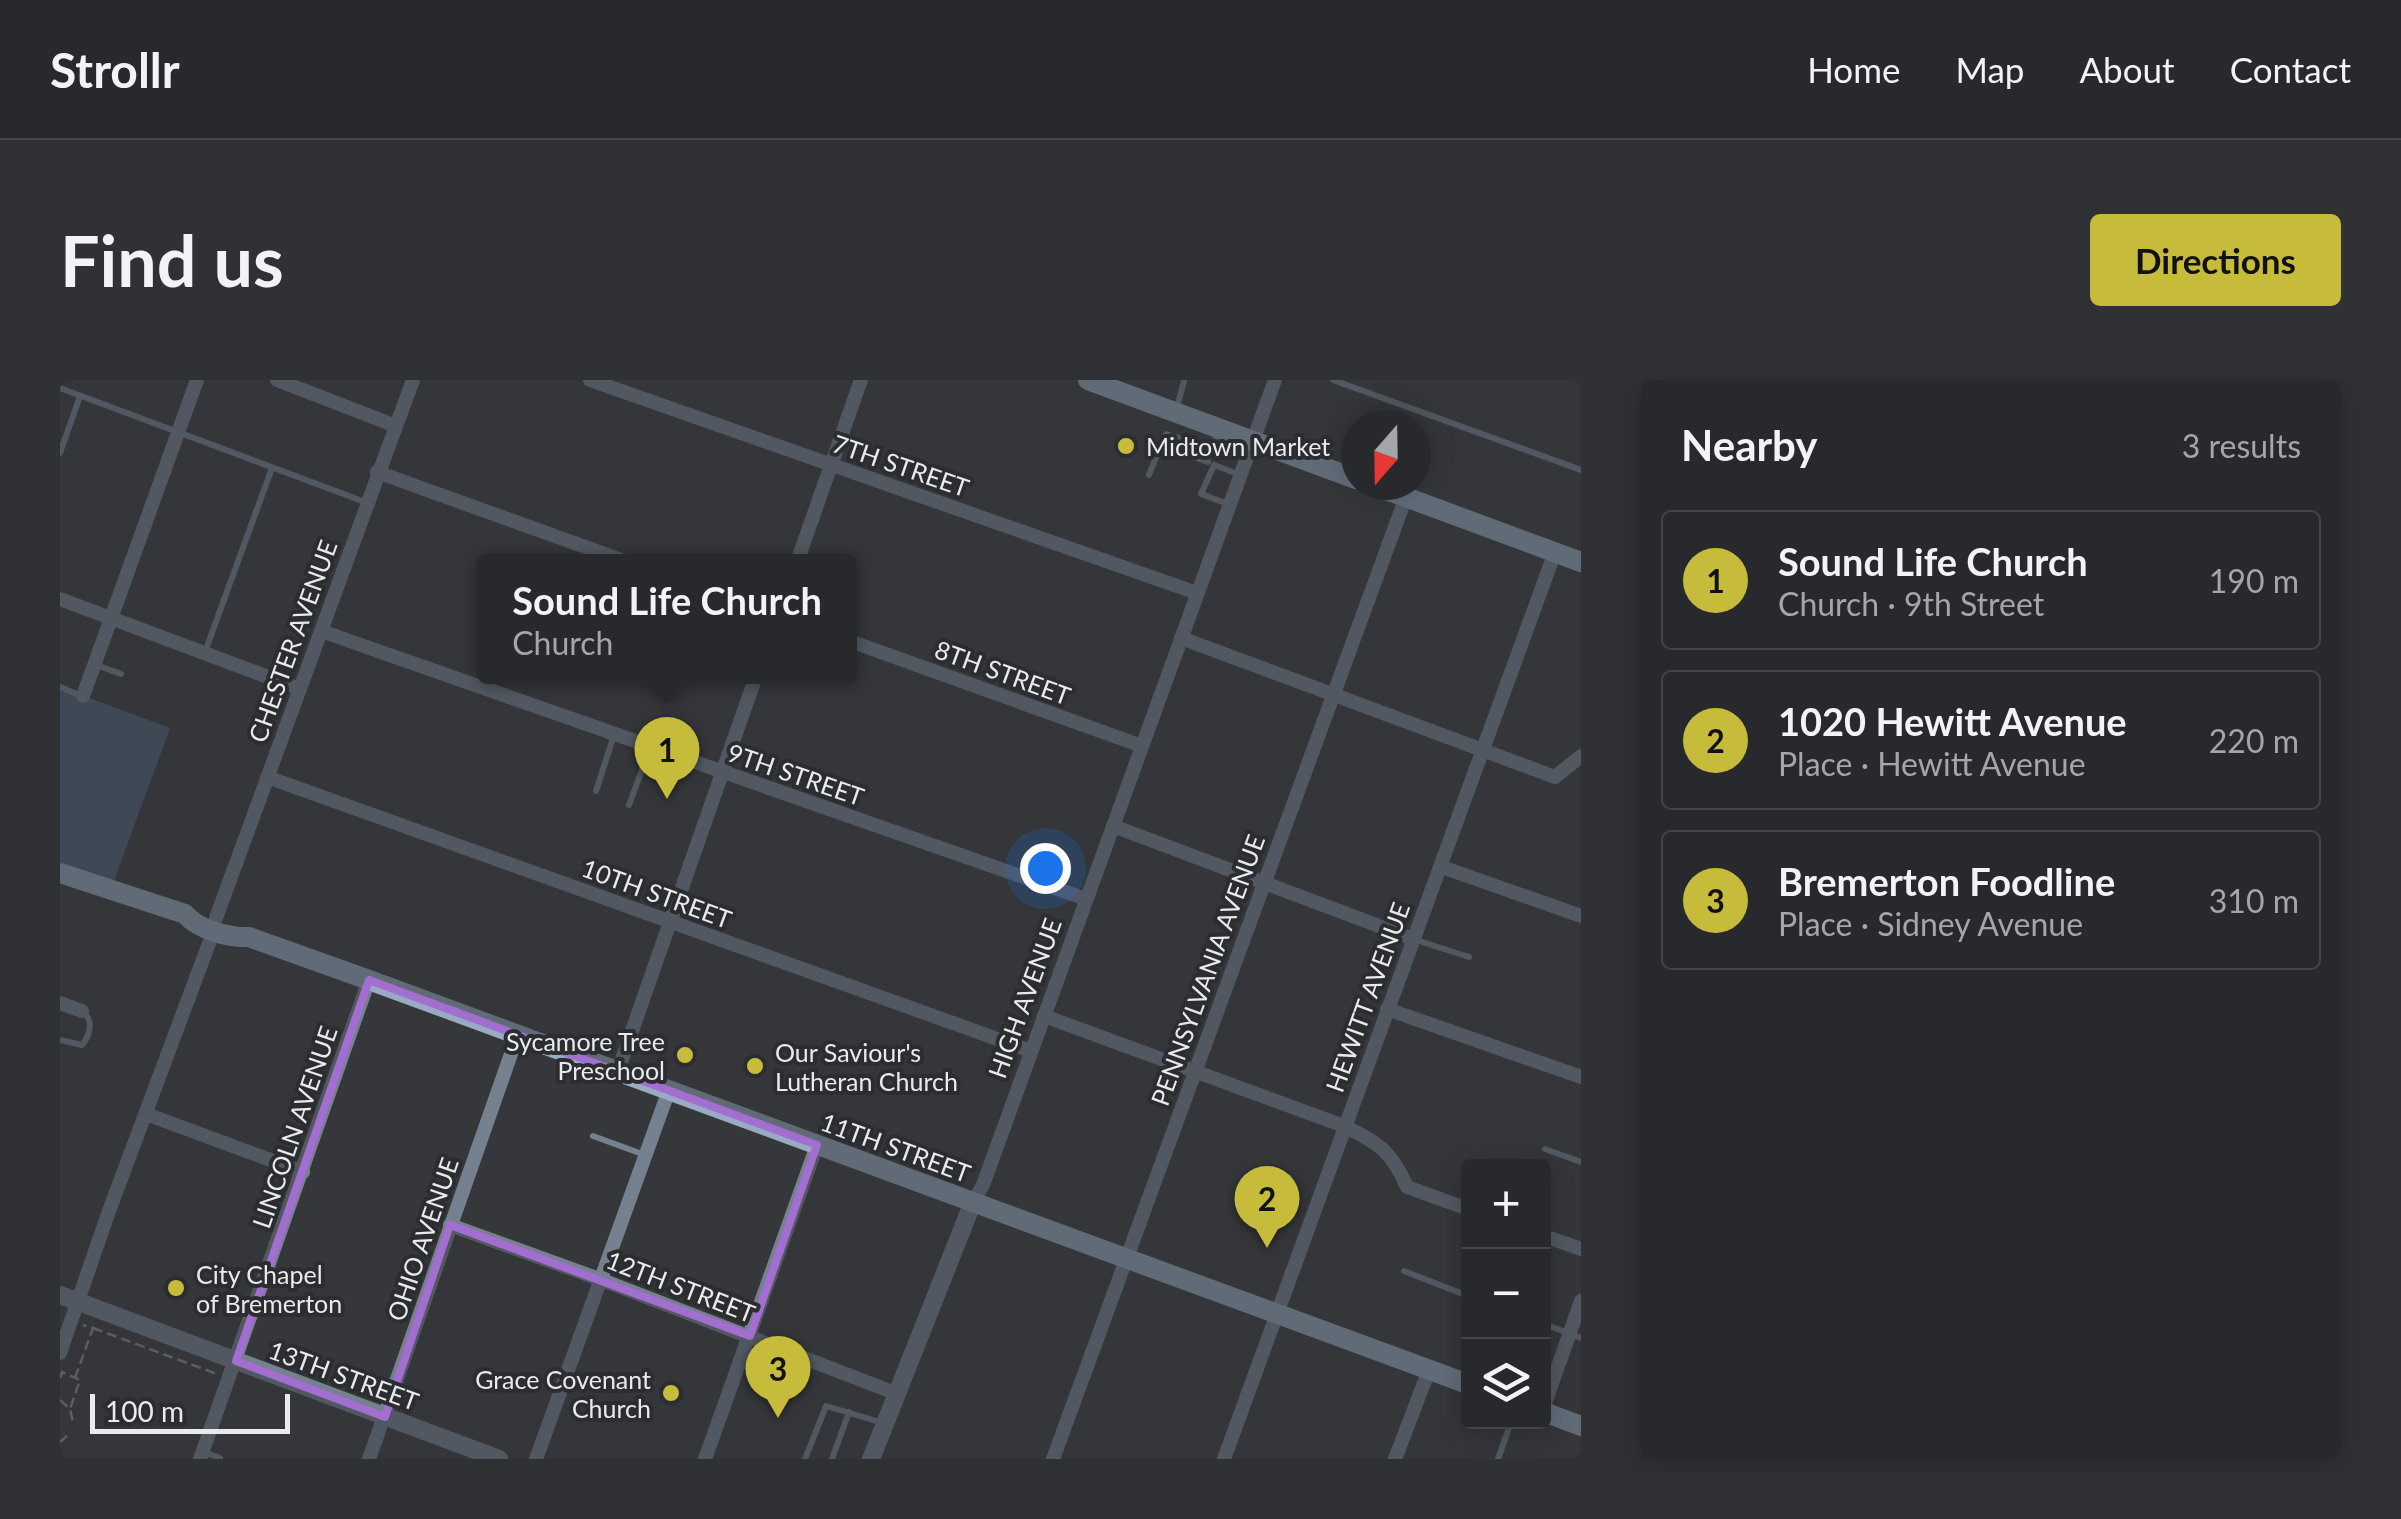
<!DOCTYPE html>
<html lang="en">
<head>
<meta charset="utf-8">
<style>
  body { margin:0; font-family:Lato,sans-serif; background:#303134; color:#f1f3f6 }
  .controls { position:absolute; right:30px; bottom:30px; display:grid; overflow:hidden; border-radius:10px; box-shadow:0 5px 25px #0003 }
  .controls button { width:90px; height:90px; display:grid; place-items:center; padding:0; border:0; border-bottom:2px solid #444548; background:#28292c; color:#f1f3f6; font:50px sans-serif }
  .compass { position:absolute; left:1281px; top:30px; width:90px; height:90px; border-radius:50%; background:#28292c; box-shadow:0 5px 25px #0003; rotate:200deg }
  .scale { position:absolute; left:30px; bottom:25px; width:200px; box-sizing:border-box; padding-left:10px; border:5px solid #e9eaec; border-top:0; font-size:28px; line-height:35px; white-space:nowrap; color:#e9eaec; -webkit-text-stroke:8px #2b2d30; paint-order:stroke }
  .you { position:absolute; left:985px; top:488px; width:35px; height:35px; margin:-25px; border:8px solid #fff; border-radius:50%; background:#1a73e8; box-shadow:0 0 0 15px #1a73e833 }
  .badge { display:grid; place-items:center; width:65px; height:65px; border-radius:50%; background:#c7bb3c; color:#111; font-size:32px; font-weight:700 }
  .pin { position:absolute; translate:-50% -82px; filter:drop-shadow(0 2px 5px #0008) }
  .pin::after { content:''; position:absolute; top:52px; width:35px; height:30px; background:inherit; clip-path:polygon(0 0,100% 0,50% 100%) }
  .popup { position:absolute; left:417px; top:174px; width:380px; height:130px; box-sizing:border-box; display:grid; place-content:center; border-radius:10px; background:#28292c; filter:drop-shadow(0 2px 8px #0005); font-size:32px; white-space:nowrap; color:#a5a6a9 }
  .popup b { font-size:38px; color:#f1f3f6 }
  .popup::after { content:''; position:absolute; left:50%; top:100%; margin-left:-20px; border:20px solid transparent; border-top-color:#28292c }
  .list { margin:0; padding:0; list-style:none }
  h2 { display:flex; justify-content:space-between; align-items:center; height:130px; margin:0; padding:0 40px; font-size:42px }
  h2 small { font-size:32px; font-weight:400; color:#a5a6a9 }
  .list li { display:grid; grid-template-columns:65px 1fr auto; gap:30px; align-items:center; box-sizing:border-box; height:140px; margin:0 20px 20px; padding:0 20px; border:2px solid #444548; border-radius:10px }
  .list b { display:block; font-size:38px; white-space:nowrap }
  .list p { margin:0; font-size:32px; white-space:nowrap; color:#a5a6a9 }
  .list em { font-size:32px; font-style:normal; color:#a5a6a9 }
  .icon { flex:none; width:55px; height:55px; fill:none; stroke:currentColor; stroke-width:2; stroke-linecap:round; stroke-linejoin:round }
  .map { position:relative; flex:none; width:1521px; height:1079px; overflow:hidden; border-radius:10px }
  header { display:flex; align-items:center; gap:60px; box-sizing:border-box; height:140px; padding:0 50px; background:#28292c; border-bottom:2px solid #444548 }
  header strong { font-size:48px }
  nav { display:flex; gap:55px; margin-inline-start:auto; font-size:35px }
  .intro { display:flex; align-items:center; justify-content:space-between; box-sizing:border-box; height:240px; padding:0 60px }
  h1 { margin:0; font-size:70px }
  .button { padding:25px 45px; border-radius:10px; background:#c7bb3c; color:#111; font-size:35px; font-weight:700 }
  main { display:flex; gap:60px; padding:0 60px }
  aside { flex:1; background:#28292c; border-radius:10px; box-shadow:0 5px 25px #0003 }
  .map>svg:first-child { display:block }
</style>
</head>
<body>
<header>
<strong>Strollr</strong>
<nav><a>Home</a><a>Map</a><a>About</a><a>Contact</a></nav>
</header>
<div class="intro"><h1>Find us</h1><a class="button">Directions</a></div>
<main>
<div class="map">
<svg width="1521" height="1079" viewBox="0 0 1521 1079">
  <rect width="100%" height="100%" fill="#35373a"/>
  <!-- green -->
  <polygon fill="#4c5f76" points="0,307 110,348 51,509 0,493"/>
  <g fill="none" stroke-linecap="round" stroke-linejoin="round">
    <!-- path -->
    <g stroke="#8a8c8e" stroke-width="2.5" stroke-dasharray="10 5" stroke-linecap="butt">
      <polyline points="33,948 157,994"/>
      <polyline points="0,998 2,992 20,1000 10,1029"/>
      <polyline points="15,998 33,948 23,945"/>
      <polyline points="0,1020 10,1029 13,1042"/>
      <polyline points="0,1062 7,1056"/>
    </g>
    <!-- service -->
    <g stroke="#768190" stroke-width="6">
      <polyline points="1273,0 1521,90"/>
      <polyline points="0,8 305,122"/>
      <polyline points="1117,27 1124,1"/>
      <polyline points="1135,64 1151,70"/>
      <polyline points="1117,71 1101,65 1106,54 1122,59"/>
      <polyline points="0,73 20,16"/>
      <polyline points="1131,76 1148,82"/>
      <polyline points="1146,81 1159,50"/>
      <polyline points="1089,95 1101,65"/>
      <polyline points="1168,124 1141,114 1154,85 1178,94"/>
      <polyline points="145,272 212,88"/>
      <polyline points="36,285 61,294"/>
      <polyline points="0,307 22,316"/>
      <polyline points="536,411 554,355"/>
      <polyline points="569,425 590,368"/>
      <polyline points="1353,559 1409,577"/>
      <path d="M0,660L22,665C30,656 34,640 23,632"/>
      <polyline points="533,756 585,775"/>
      <polyline points="1485,769 1521,782"/>
      <polyline points="1344,891 1408,916"/>
      <polyline points="1484,944 1521,958"/>
      <polyline points="144,1072 160,1078"/>
      <polyline points="745,1079 766,1026 823,1043"/>
      <polyline points="772,1079 789,1032"/>
      <polyline points="1438,1079 1451,1042"/>
    </g>
    <!-- minor -->
    <g stroke="#768190" stroke-width="14">
      <polyline points="217,0 336,46"/>
      <polyline points="530,0 1137,213"/>
      <polyline points="317,92 567,182"/>
      <polyline points="737,182 801,0"/>
      <polyline points="0,219 240,309"/>
      <polyline points="261,251 1026,519"/>
      <polyline points="1121,258 1495,397 1521,376"/>
      <polyline points="790,261 1082,366"/>
      <polyline points="23,316 137,0"/>
      <polyline points="207,397 971,671"/>
      <polyline points="1053,446 1351,558"/>
      <polyline points="1382,487 1521,536"/>
      <polyline points="156,538 353,0"/>
      <polyline points="0,623 22,631"/>
      <polyline points="1327,629 1521,697"/>
      <path d="M984,636L1284,746C1318,763 1331,770 1347,807L1408,829"/>
      <polyline points="558,691 696,296"/>
      <polyline points="86,734 243,792"/>
      <polyline points="913,822 923,805 1215,0"/>
      <polyline points="390,845 542,900 835,1013"/>
      <polyline points="1484,856 1521,869"/>
      <polyline points="0,973 49,831 154,550"/>
      <polyline points="1484,1026 1521,921"/>
      <polyline points="140,1079 309,600"/>
      <polyline points="309,1079 458,654"/>
      <polyline points="476,1079 609,710"/>
      <polyline points="645,1079 757,765"/>
      <polyline points="993,1079 1346,117"/>
      <polyline points="1164,1079 1495,172"/>
      <polyline points="1335,1079 1369,990"/>
    </g>
    <!-- tertiary -->
    <g stroke="#768190" stroke-width="18">
      <polyline points="0,915 439,1079"/>
      <polyline points="811,1079 913,822"/>
    </g>
    <!-- secondary -->
    <g stroke="#98abc2" stroke-width="20">
      <polyline points="1028,0 1296,99"/>
      <polyline points="1313,105 1521,182"/>
      <path d="M0,493L125,534C138,550 170,558 189,557L309,600L1408,1004"/>
      <polyline points="1484,1032 1521,1046"/>
    </g>
  </g>
  <!-- marked area -->
  <path d="M0 0H1521V1079H0ZM309,600L757,765L690,956L390,845L325,1037L176,981Z" fill="#35373a" fill-opacity=".55" fill-rule="evenodd"/>
  <path fill="none" stroke="#a26ecf" stroke-width="8" stroke-linejoin="round" d="M309,600L757,765L690,956L390,845L325,1037L176,981Z"/>
  <!-- markers -->
  <g fill="#c7bb3c" stroke="#2b2d30" stroke-width="4">
    <circle cx="1066" cy="66" r="10"/>
    <circle cx="625" cy="675" r="10"/>
    <circle cx="695" cy="686" r="10"/>
    <circle cx="116" cy="908" r="10"/>
    <circle cx="611" cy="1013" r="10"/>
  </g>
  <g text-anchor="middle" dominant-baseline="central" stroke-width="8" stroke-linejoin="round" paint-order="stroke">
    <!-- poi labels -->
    <g font-size="25" fill="#e9eaec" stroke="#2b2d30" text-anchor="start">
      <text x="1086" y="66">Midtown Market</text>
      <text x="605" y="661" text-anchor="end">Sycamore Tree<tspan x="605" dy="29">Preschool</tspan></text>
      <text x="715" y="672">Our Saviour's<tspan x="715" dy="29">Lutheran Church</tspan></text>
      <text x="136" y="894">City Chapel<tspan x="136" dy="29">of Bremerton</tspan></text>
      <text x="591" y="999" text-anchor="end">Grace Covenant<tspan x="591" dy="29">Church</tspan></text>
    </g>
    <!-- street labels -->
    <g font-size="25" fill="#e9eaec" stroke="#2b2d30">
      <text transform="translate(841 85) rotate(19)">7TH STREET</text>
      <text transform="translate(232 261) rotate(-70)">CHESTER AVENUE</text>
      <text transform="translate(943 292) rotate(20)">8TH STREET</text>
      <text transform="translate(736 394) rotate(19)">9TH STREET</text>
      <text transform="translate(597 513) rotate(20)">10TH STREET</text>
      <text transform="translate(1147 590) rotate(-70)">PENNSYLVANIA AVENUE</text>
      <text transform="translate(1307 617) rotate(-70)">HEWITT AVENUE</text>
      <text transform="translate(964 618) rotate(-70)">HIGH AVENUE</text>
      <text transform="translate(234 747) rotate(-71)">LINCOLN AVENUE</text>
      <text transform="translate(836 767) rotate(20)">11TH STREET</text>
      <text transform="translate(362 859) rotate(-71)">OHIO AVENUE</text>
      <text transform="translate(621 906) rotate(21)">12TH STREET</text>
      <text transform="translate(284 995) rotate(20)">13TH STREET</text>
    </g>
  </g>
</svg>
<div class="controls">
<button>+</button>
<button>−</button>
<button><svg class="icon" aria-label="layers" viewBox="0 0 24 24"><path d="M12 4l9 5-9 5-9-5zM3 14l9 5 9-5"/></svg></button>
</div>
<svg class="compass" viewBox="-18 -18 36 36"><path d="M0-13l5 13h-10z" fill="#e53935"/><path d="M0 13l5-13h-10z" fill="#a5a6a9"/></svg>
<div class="scale">100 m</div>
<div class="you"></div>
<div class="pin badge" style="left:607px;top:419px">1</div>
<div class="popup"><b>Sound Life Church</b>Church</div>
<div class="pin badge" style="left:1207px;top:868px">2</div>
<div class="pin badge" style="left:718px;top:1038px">3</div>
</div>
<aside>
<h2>Nearby<small>3 results</small></h2>
<ul class="list">
<li><span class="badge">1</span><div><b>Sound Life Church</b><p>Church · 9th Street</p></div><em>190 m</em></li>
<li><span class="badge">2</span><div><b>1020 Hewitt Avenue</b><p>Place · Hewitt Avenue</p></div><em>220 m</em></li>
<li><span class="badge">3</span><div><b>Bremerton Foodline</b><p>Place · Sidney Avenue</p></div><em>310 m</em></li>
</ul>
</aside>
</main>
</body>
</html>
